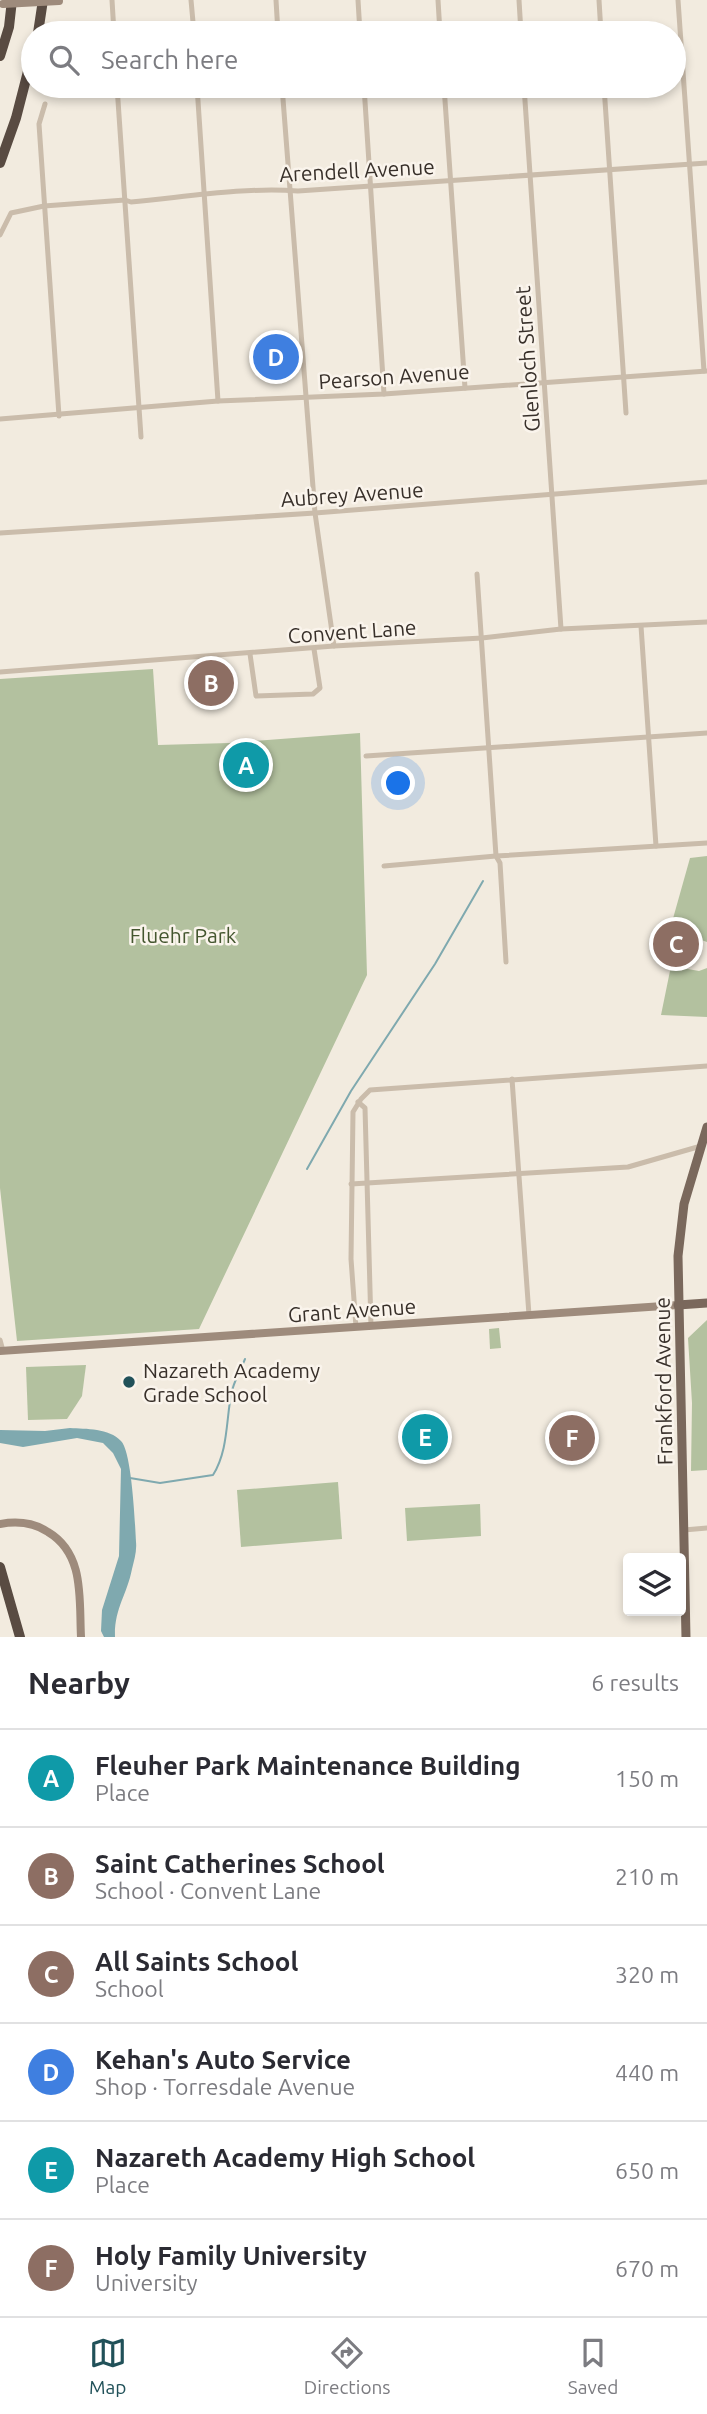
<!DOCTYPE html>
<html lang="en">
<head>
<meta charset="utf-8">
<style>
  body { margin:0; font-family:Ubuntu,sans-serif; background:#f2f2f3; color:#2b2b33 }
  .controls { position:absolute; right:21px; bottom:21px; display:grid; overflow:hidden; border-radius:7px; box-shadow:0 4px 10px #0003 }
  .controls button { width:63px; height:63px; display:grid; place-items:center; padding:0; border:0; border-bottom:2px solid #e1e1e2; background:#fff; color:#2b2b33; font:35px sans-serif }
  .you { position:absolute; left:399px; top:784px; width:24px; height:24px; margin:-18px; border:5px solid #fff; border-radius:50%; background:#1a73e8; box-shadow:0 0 0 10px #1a73e833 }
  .badge { display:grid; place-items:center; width:46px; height:46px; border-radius:50%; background:#215159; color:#fff; font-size:23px; font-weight:700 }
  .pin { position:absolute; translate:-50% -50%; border:4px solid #fff; box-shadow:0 2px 7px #0006 }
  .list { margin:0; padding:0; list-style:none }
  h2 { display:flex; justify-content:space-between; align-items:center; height:91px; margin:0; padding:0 28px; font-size:30px }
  h2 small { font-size:23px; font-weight:400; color:#7c7c81 }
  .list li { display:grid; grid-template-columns:46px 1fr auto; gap:21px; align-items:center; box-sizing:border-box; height:98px; padding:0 28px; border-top:2px solid #e1e1e2 }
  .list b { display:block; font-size:26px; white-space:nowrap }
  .list p { margin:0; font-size:23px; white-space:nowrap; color:#7c7c81 }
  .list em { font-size:23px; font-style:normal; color:#7c7c81 }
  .icon { flex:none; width:38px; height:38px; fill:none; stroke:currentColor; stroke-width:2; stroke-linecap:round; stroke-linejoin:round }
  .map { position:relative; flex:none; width:707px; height:1637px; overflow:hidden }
  .search { position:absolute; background:#fff; box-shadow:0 4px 10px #0003; left:21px; right:21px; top:21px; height:77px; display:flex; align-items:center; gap:18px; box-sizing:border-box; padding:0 24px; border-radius:38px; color:#7c7c81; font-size:26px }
  .sheet { height:679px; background:#fff }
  nav { display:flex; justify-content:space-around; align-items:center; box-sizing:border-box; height:98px; border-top:2px solid #e1e1e2; background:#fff; font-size:19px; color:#7c7c81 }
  nav a { display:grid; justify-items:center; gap:4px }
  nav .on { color:#215159 }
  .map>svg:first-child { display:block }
</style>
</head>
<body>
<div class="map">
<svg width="707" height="1637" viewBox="0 0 707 1637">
  <rect width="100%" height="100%" fill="#f2ebdf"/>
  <!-- green -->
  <g fill="#b3c19f">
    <polygon points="153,669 158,745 229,743 360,733 367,975 199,1329 17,1341 0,1188 0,679"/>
    <polygon points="707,856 707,942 676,931 672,922 690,858"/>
    <polygon points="671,966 699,971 707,968 707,1017 661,1015"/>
    <polygon points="707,1320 707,1470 691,1471 692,1403 688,1338"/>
    <polygon points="499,1328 501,1348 490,1349 489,1329"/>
    <polygon points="86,1365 82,1396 67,1419 28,1420 26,1367"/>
    <polygon points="338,1482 342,1539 241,1547 237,1490"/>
    <polygon points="480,1504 481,1536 407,1541 405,1508"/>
  </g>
  <!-- water -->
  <path fill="#7fa9af" d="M70,1428C86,1429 109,1428 121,1441C132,1452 135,1524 136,1542C137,1551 134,1561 132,1569C127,1595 114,1609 115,1637H104L101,1631L102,1610L119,1556L121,1469L113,1453L103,1443L77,1438L23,1447L0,1443V1430L45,1431Z"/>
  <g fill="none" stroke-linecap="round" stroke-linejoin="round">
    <!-- stream -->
    <g stroke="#7fa9af" stroke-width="2">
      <polyline points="307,1169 351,1091 435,964 483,881"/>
      <path d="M130,1478L160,1483L213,1475C228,1451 226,1422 231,1395C233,1383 240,1371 245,1359"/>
    </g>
    <!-- street -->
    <g stroke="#cabcab" stroke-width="5">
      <polyline points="112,0 114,33"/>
      <polyline points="191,0 194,33"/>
      <polyline points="276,0 278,33"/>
      <polyline points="358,0 360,33"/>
      <polyline points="438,0 440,33"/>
      <polyline points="519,0 521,33"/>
      <polyline points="599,0 601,33"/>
      <polyline points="678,0 704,371"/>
      <polyline points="117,86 141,437"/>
      <polyline points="197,86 218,401"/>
      <polyline points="282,86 315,513 334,646"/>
      <polyline points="364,86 384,394"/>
      <polyline points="444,86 465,388"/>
      <polyline points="524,86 561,629"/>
      <polyline points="604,86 626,413"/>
      <polyline points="45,104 39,124 59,416"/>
      <path d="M0,235L11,213L44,206L125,200L131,202C186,197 243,187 298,191L707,163"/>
      <polyline points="0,419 218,401 384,394 707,371"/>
      <polyline points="0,533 315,513 707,482"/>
      <polyline points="477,574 496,856 500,863 506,962"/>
      <polyline points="641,626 656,846"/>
      <polyline points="250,654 256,696 313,694 320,688 314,649"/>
      <polyline points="0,672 334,646 482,638 561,629 707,622"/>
      <polyline points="366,756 707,733"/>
      <polyline points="384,866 496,856 707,843"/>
      <polyline points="512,1079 529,1315"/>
      <polyline points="358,1102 365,1108 371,1326"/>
      <polyline points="351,1184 628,1167 701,1146"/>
      <polyline points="356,1327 351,1259 353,1112 361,1099 370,1090 707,1066"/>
      <polyline points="0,1340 3,1351"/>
      <polyline points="684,1530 707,1528"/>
    </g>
    <!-- secondary -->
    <g stroke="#9e8b7c" stroke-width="8">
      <polyline points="0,1351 678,1305"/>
      <path d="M0,1524C17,1521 33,1522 48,1532C85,1554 79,1599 81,1637"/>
    </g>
    <!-- primary -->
    <g stroke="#7a685c" stroke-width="9">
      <polyline points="678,1305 707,1303"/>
      <polyline points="686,1637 678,1256 684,1204 707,1127"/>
    </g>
    <!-- highway -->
    <g stroke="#594b42" stroke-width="10">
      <polyline points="38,33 43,0"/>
      <polyline points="0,56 9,27 12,0"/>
      <polyline points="0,163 16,118 33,52"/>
      <polyline points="0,1567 20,1637"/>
    </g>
    <!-- secondary-bridge -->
    <polyline stroke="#9e8b7c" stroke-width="8" points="3,4 59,1"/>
  </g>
  <!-- markers -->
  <circle fill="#215159" stroke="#faf4ec" stroke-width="2.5" cx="129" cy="1382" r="7"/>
  <g text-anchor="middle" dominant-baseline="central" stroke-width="5" stroke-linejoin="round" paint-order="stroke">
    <!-- street labels -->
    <g font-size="21" fill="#38302a" stroke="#faf4ec">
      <text transform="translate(357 170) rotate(-3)">Arendell Avenue</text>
      <text transform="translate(527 359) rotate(-94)">Glenloch Street</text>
      <text transform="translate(394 376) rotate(-4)">Pearson Avenue</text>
      <text transform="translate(352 494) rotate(-4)">Aubrey Avenue</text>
      <text transform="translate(352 631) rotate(-4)">Convent Lane</text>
      <text transform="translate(352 1310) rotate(-4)">Grant Avenue</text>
      <text transform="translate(663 1381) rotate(-91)">Frankford Avenue</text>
    </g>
    <!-- park labels -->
    <g font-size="21" fill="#44562f" stroke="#faf4ec">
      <text x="183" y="935">Fluehr Park</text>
    </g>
    <!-- poi labels -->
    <g font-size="21" fill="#38302a" stroke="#faf4ec" text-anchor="start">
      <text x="143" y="1370">Nazareth Academy<tspan x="143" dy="24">Grade School</tspan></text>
    </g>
  </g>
</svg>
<div class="controls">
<button><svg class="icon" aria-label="layers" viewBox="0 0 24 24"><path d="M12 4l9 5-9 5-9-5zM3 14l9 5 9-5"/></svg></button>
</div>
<div class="you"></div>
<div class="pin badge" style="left:246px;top:765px;background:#0f9aa8">A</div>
<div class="pin badge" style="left:211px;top:683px;background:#8d6e63">B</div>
<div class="pin badge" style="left:676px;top:944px;background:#8d6e63">C</div>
<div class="pin badge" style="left:276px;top:357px;background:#3f7fe0">D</div>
<div class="pin badge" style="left:425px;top:1437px;background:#0f9aa8">E</div>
<div class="pin badge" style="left:572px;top:1438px;background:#8d6e63">F</div>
<div class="search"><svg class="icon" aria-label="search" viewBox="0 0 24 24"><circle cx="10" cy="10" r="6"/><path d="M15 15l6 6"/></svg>Search here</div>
</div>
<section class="sheet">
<h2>Nearby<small>6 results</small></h2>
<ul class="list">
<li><span class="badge" style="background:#0f9aa8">A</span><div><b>Fleuher Park Maintenance Building</b><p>Place</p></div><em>150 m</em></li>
<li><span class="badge" style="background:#8d6e63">B</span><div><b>Saint Catherines School</b><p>School · Convent Lane</p></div><em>210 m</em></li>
<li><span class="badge" style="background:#8d6e63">C</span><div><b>All Saints School</b><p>School</p></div><em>320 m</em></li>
<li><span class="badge" style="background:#3f7fe0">D</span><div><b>Kehan's Auto Service</b><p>Shop · Torresdale Avenue</p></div><em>440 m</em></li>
<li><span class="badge" style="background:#0f9aa8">E</span><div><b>Nazareth Academy High School</b><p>Place</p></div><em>650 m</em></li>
<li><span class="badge" style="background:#8d6e63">F</span><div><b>Holy Family University</b><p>University</p></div><em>670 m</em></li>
</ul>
</section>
<nav>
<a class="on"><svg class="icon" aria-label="map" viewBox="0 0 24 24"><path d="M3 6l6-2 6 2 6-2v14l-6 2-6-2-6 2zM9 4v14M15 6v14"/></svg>Map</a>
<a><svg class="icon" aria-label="directions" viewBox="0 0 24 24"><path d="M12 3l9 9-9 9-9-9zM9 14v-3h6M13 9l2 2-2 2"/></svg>Directions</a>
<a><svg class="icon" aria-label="saved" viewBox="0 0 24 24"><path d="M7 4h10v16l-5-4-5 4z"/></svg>Saved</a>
</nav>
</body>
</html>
